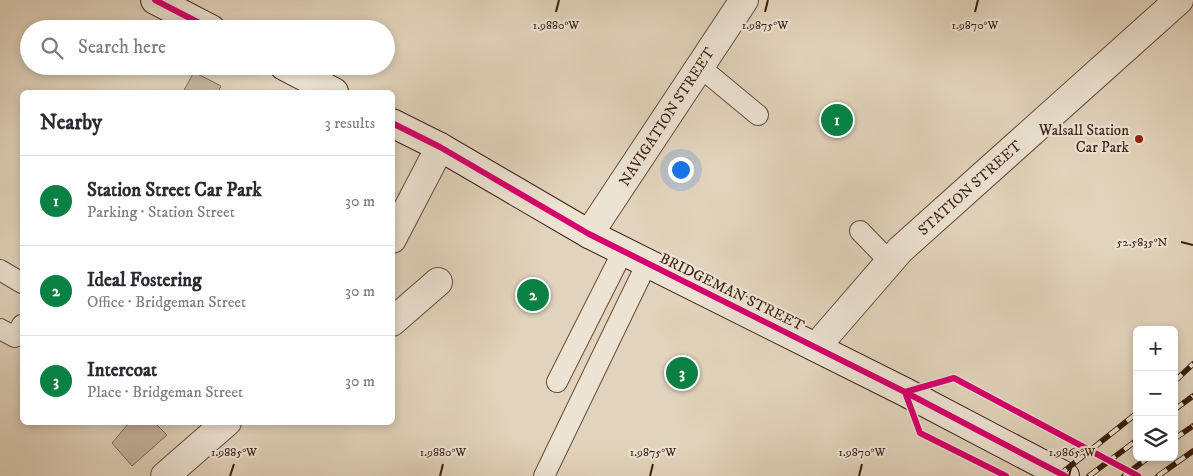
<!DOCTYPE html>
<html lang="en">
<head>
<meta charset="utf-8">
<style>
  body { margin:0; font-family:"IM FELL DW Pica",serif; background:#f2f2f3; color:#2b2b33 }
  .controls { position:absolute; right:15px; bottom:15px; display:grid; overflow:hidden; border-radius:8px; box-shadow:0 2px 8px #0003 }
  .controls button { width:45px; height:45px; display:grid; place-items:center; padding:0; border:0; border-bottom:1px solid #e1e1e2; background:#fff; color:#2b2b33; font:25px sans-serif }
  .you { position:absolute; left:680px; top:169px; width:18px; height:18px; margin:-12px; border:4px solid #fff; border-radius:50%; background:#1a73e8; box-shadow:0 0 0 8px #1a73e833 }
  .badge { display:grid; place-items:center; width:32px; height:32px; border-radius:50%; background:#0b8043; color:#fff; font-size:16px; font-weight:700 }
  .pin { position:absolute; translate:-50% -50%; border:2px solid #fff; box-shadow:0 1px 5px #0006 }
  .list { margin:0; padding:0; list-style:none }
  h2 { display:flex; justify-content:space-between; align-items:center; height:65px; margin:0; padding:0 20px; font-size:21px }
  h2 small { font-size:16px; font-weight:400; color:#7c7c81 }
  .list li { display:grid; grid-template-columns:32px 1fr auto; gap:15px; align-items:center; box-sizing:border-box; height:90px; padding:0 20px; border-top:1px solid #e1e1e2 }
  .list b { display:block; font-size:19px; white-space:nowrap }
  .list p { margin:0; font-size:16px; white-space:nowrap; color:#7c7c81 }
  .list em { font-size:16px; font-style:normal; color:#7c7c81 }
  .icon { flex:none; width:28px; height:28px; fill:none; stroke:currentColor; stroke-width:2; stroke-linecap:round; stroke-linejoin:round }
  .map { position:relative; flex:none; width:1193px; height:476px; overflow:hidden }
  .search { position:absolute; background:#fff; box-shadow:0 2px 8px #0003; left:20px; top:20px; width:375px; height:55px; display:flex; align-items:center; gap:12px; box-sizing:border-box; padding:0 18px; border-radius:28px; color:#7c7c81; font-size:19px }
  .panel { position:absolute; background:#fff; box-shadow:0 2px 8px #0003; left:20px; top:90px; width:375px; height:335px; border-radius:8px }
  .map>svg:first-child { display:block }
</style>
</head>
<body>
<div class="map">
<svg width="1193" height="476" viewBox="0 0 1193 476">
  <rect width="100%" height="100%" fill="#e2d4bc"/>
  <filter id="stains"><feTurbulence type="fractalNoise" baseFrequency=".004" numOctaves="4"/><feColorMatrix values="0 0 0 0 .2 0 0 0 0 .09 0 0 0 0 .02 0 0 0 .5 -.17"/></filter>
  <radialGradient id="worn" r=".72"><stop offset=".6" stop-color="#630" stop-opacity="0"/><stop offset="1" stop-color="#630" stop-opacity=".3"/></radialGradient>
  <!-- green -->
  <g fill="#c6b59f" stroke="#806a58">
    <polygon points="194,72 221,86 218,92 183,92"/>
    <polygon points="129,423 155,423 167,435 132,466 112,443"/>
  </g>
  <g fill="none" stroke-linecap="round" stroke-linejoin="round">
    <!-- lane casing -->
    <g stroke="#654c3c" stroke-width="22">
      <g id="lane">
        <polyline points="700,67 758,115"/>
        <polyline points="860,231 890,262"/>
        <polyline points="0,270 22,283"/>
        <polyline points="0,329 15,337 22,325"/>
        <polyline points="557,382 623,251"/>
        <polyline points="544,476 647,263"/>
      </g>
    </g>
    <!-- street casing -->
    <g stroke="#654c3c" stroke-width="30">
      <g id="street">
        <polyline points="589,234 744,0"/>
        <polyline points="392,239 440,147"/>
        <polyline points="392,322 438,282"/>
        <polyline points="816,347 900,250 1179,0"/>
        <polyline points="165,476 227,422"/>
      </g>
    </g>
    <!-- secondary casing -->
    <g stroke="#3b1e11" stroke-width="30">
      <g id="secondary">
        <polyline points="155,0 211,29"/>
        <polyline points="284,66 334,92"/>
        <polyline points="392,123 440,147 589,234 905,392 1065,476"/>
      </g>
    </g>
    <!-- lane -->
    <use href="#lane" stroke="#ece3d3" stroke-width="20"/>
    <!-- street -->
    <use href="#street" stroke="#ece3d3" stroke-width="28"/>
    <!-- secondary -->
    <use href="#secondary" stroke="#ece3d3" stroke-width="28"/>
    <!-- rail casing -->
    <g stroke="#3b1e11" stroke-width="5.5">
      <g id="rail">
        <polyline points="1174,382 1193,364"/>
        <polyline points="1174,410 1193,396"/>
        <polyline points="1174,439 1193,426"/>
        <polyline points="1058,476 1137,413"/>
        <polyline points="1089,476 1137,440"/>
        <polyline points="1124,476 1149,457"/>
        <polyline points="1158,476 1193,451"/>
      </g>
    </g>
    <!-- rail -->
    <use href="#rail" stroke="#ece3d3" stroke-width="4" stroke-dasharray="11" stroke-linecap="butt"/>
    <!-- cycleway casing -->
    <g stroke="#ece3d3" stroke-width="9">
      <g id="cycleway">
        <polyline points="155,0 211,29"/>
        <polyline points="392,123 440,147 589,234 905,392 1065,476"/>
        <polyline points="905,392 954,378 1138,476"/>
        <polyline points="905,392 920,433 1006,476"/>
      </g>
    </g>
    <!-- cycleway -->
    <use href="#cycleway" stroke="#d6006c" stroke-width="6"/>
  </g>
  <!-- ticks -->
  <path fill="none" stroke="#3b1e11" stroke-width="2" d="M556,12L559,0M765,12L768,0M975,12L978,0M1181,242L1193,245M230,476L234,464M440,476L443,464M650,476L653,464M859,476L862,464M1069,476L1072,464"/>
  <!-- markers -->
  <circle fill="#8f2418" stroke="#ece3d3" stroke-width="2" cx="1139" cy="139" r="5"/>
  <g text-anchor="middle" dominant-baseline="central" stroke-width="4.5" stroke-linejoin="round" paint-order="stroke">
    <!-- street labels -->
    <g font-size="15" fill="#3b1e11" stroke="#ece3d3">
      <text transform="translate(667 117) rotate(-57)">NAVIGATION STREET</text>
      <text transform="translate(970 188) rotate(-42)">STATION STREET</text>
      <text transform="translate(732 292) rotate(26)">BRIDGEMAN STREET</text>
    </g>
    <!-- poi labels -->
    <g font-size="15" fill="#3b1e11" stroke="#ece3d3" text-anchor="end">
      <text x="1129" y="130">Walsall Station<tspan x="1129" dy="17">Car Park</tspan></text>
    </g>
  </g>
  <g font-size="12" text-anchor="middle" fill="#3b1e11" stroke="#ece3d3" stroke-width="4.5" stroke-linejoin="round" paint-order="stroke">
    <text x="556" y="29">1.9880°W</text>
    <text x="765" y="29">1.9875°W</text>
    <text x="975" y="29">1.9870°W</text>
    <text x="1142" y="246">52.5835°N</text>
    <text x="234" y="456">1.9885°W</text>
    <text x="443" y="456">1.9880°W</text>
    <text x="653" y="456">1.9875°W</text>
    <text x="862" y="456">1.9870°W</text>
    <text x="1072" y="456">1.9865°W</text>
  </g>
  <rect width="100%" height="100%" filter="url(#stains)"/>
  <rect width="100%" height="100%" fill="url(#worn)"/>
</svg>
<div class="controls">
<button>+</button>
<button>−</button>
<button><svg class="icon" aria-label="layers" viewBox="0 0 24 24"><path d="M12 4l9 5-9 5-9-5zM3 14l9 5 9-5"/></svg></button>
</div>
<div class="you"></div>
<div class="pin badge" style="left:837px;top:120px">1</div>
<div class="pin badge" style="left:533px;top:295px">2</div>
<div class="pin badge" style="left:682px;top:373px">3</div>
<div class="search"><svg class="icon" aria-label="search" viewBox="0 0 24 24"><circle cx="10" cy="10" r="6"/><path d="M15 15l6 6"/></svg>Search here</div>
<section class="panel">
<h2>Nearby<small>3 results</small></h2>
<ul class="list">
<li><span class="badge">1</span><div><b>Station Street Car Park</b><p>Parking · Station Street</p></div><em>30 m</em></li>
<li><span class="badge">2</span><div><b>Ideal Fostering</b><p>Office · Bridgeman Street</p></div><em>30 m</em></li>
<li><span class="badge">3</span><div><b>Intercoat</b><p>Place · Bridgeman Street</p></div><em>30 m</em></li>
</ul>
</section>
</div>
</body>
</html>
